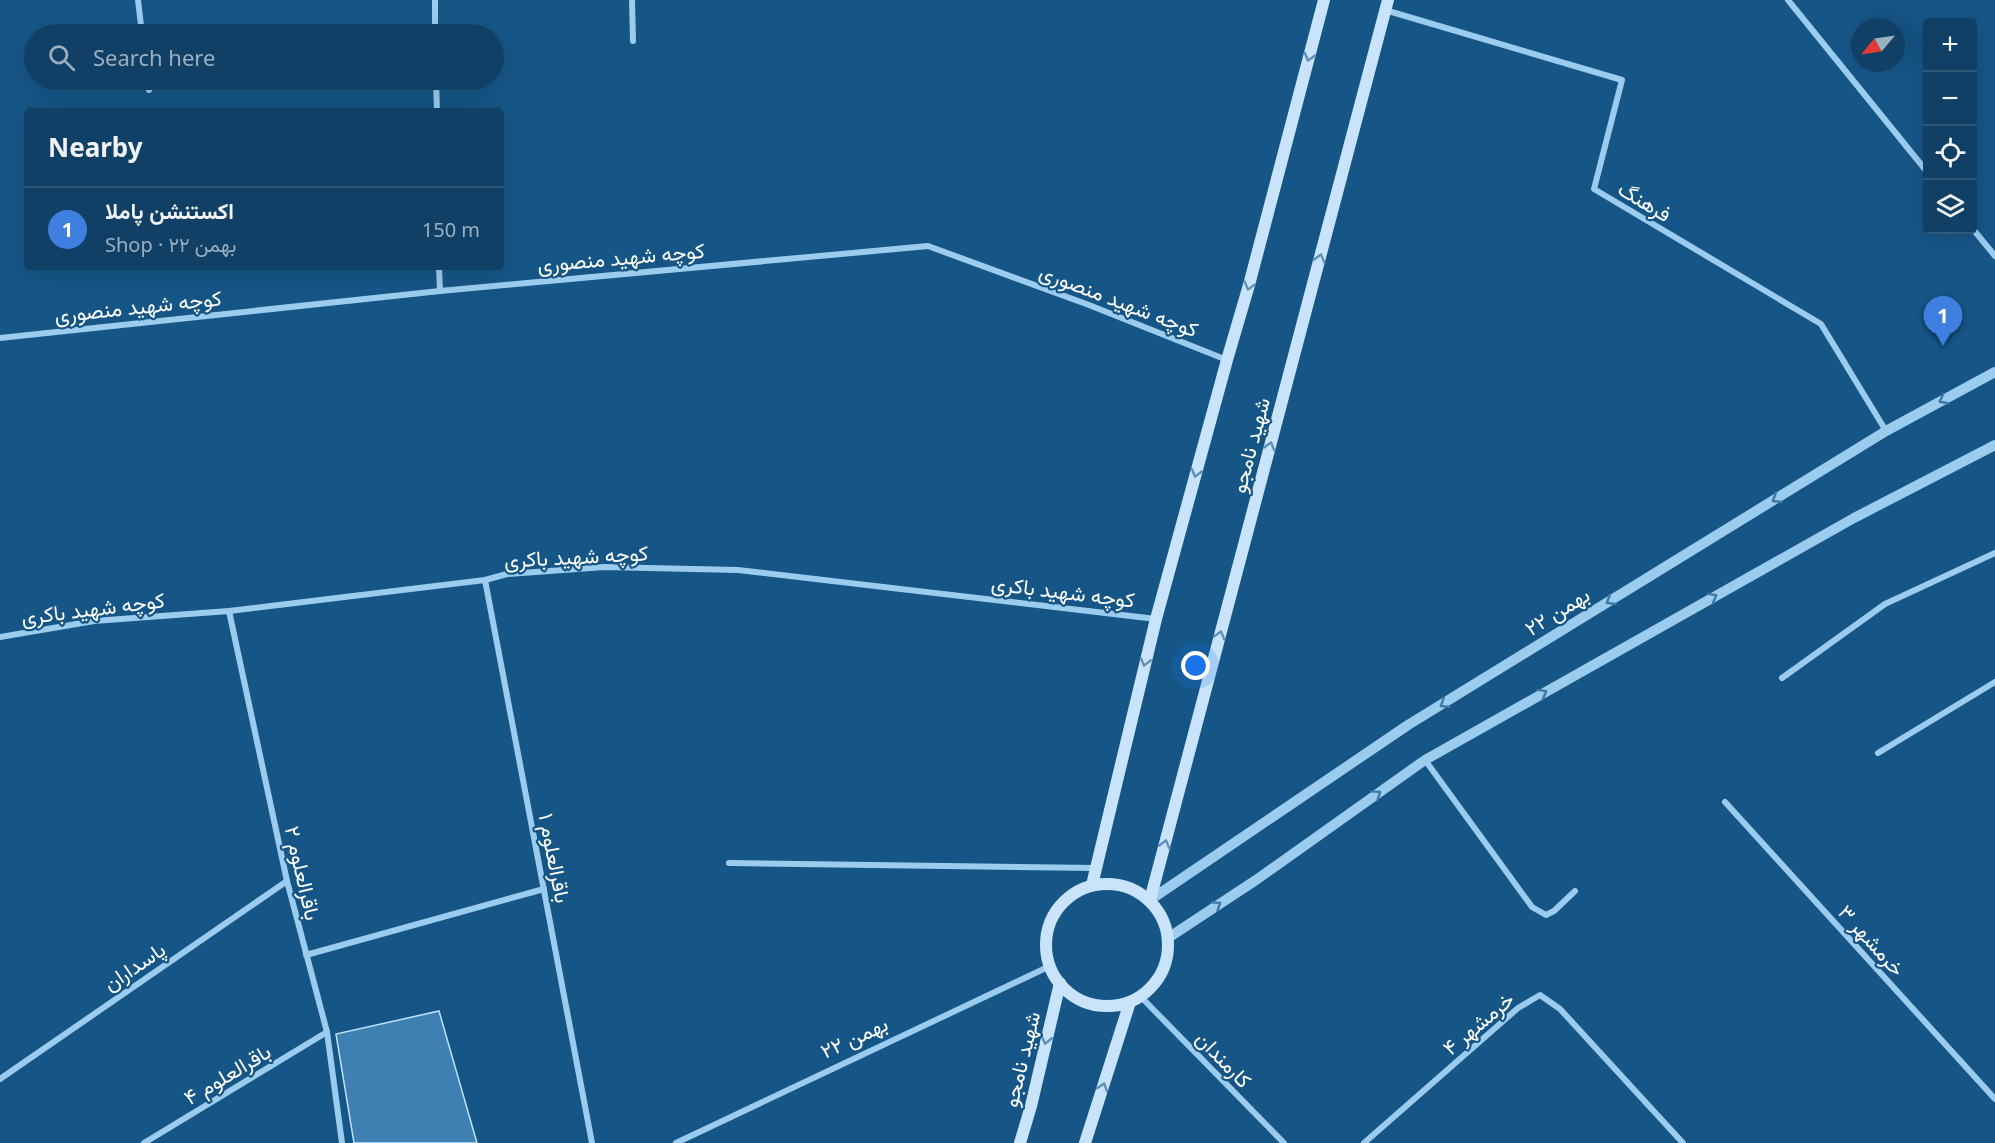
<!DOCTYPE html>
<html lang="en">
<head>
<meta charset="utf-8">
<style>
  body { margin:0; font-family:"Noto Sans",Vazirmatn,sans-serif; background:#1e4b6e; color:#f1f3f6 }
  .controls { position:absolute; right:18px; top:18px; display:grid; overflow:hidden; border-radius:6px; box-shadow:0 6px 24px #0002 }
  .controls button { width:54px; height:54px; display:grid; place-items:center; padding:0; border:0; border-bottom:2px solid #305979; background:#104065; color:#f1f3f6; font:30px sans-serif }
  .compass { position:absolute; left:1851px; top:18px; width:54px; height:54px; border-radius:50%; background:#104065; box-shadow:0 6px 24px #0002; rotate:241deg }
  .you { position:absolute; left:1196px; top:666px; width:21px; height:21px; margin:-15px; border:4px solid #fff; border-radius:50%; background:#1a73e8; box-shadow:0 0 0 9px #1a73e833 }
  .badge { display:grid; place-items:center; width:39px; height:39px; border-radius:50%; background:#ffb959; color:#fff; font-size:20px; font-weight:700 }
  .pin { position:absolute; translate:-50% -50px; filter:drop-shadow(0 2px 3px #0008) }
  .pin::after { content:''; position:absolute; top:32px; width:21px; height:18px; background:inherit; clip-path:polygon(0 0,100% 0,50% 100%) }
  .list { margin:0; padding:0; list-style:none }
  h2 { display:flex; justify-content:space-between; align-items:center; height:78px; margin:0; padding:0 24px; font-size:26px }
  h2 small { font-size:20px; font-weight:400; color:#9cafbf }
  .list li { display:grid; grid-template-columns:39px 1fr auto; gap:18px; align-items:center; box-sizing:border-box; height:84px; padding:0 24px; border-top:2px solid #305979 }
  .list b { display:block; font-size:22px; white-space:nowrap }
  .list p { margin:0; font-size:20px; white-space:nowrap; color:#9cafbf }
  .list em { font-size:20px; font-style:normal; color:#9cafbf }
  .icon { flex:none; width:33px; height:33px; fill:none; stroke:currentColor; stroke-width:2; stroke-linecap:round; stroke-linejoin:round }
  .map { position:relative; flex:none; width:1995px; height:1143px; overflow:hidden }
  .search { position:absolute; background:#104065; box-shadow:0 6px 24px #0002; left:24px; top:24px; width:480px; height:66px; display:flex; align-items:center; gap:15px; box-sizing:border-box; padding:0 21px; border-radius:33px; color:#9cafbf; font-size:22px }
  .panel { position:absolute; background:#104065; box-shadow:0 6px 24px #0002; left:24px; top:108px; width:480px; height:162px; border-radius:6px }
  .map>svg:first-child { display:block }
</style>
</head>
<body>
<div class="map">
<svg width="1995" height="1143" viewBox="0 0 1995 1143">
  <rect width="100%" height="100%" fill="#165687"/>
  <!-- building -->
  <polygon fill="#3e80b1" stroke="#c1e3fa" stroke-width="1.5" points="439,1011 477,1143 354,1143 336,1034"/>
  <g fill="none" stroke-linecap="round" stroke-linejoin="round">
    <!-- minor -->
    <g stroke="#9bccee" stroke-width="6">
      <polyline points="138,0 142,34"/>
      <polyline points="435,0 435,34"/>
      <polyline points="632,0 633,41"/>
      <polyline points="1788,0 1928,173"/>
      <polyline points="1385,10 1622,80 1594,189 1821,324 1886,431"/>
      <polyline points="148,80 149,90"/>
      <polyline points="436,80 437,111"/>
      <polyline points="1972,228 1995,256"/>
      <polyline points="439,267 440,291"/>
      <polyline points="0,338 440,291 928,246 1089,305 1227,360"/>
      <polyline points="485,580 592,1143"/>
      <polyline points="229,611 287,881 327,1032 342,1143"/>
      <polyline points="0,637 94,621 229,611 485,580 507,574 604,567 738,570 1156,619"/>
      <polyline points="1782,678 1885,604 1995,553"/>
      <polyline points="1878,753 1995,682"/>
      <polyline points="1425,760 1532,907 1546,915 1554,911 1575,891"/>
      <polyline points="1725,802 1995,1099"/>
      <polyline points="729,863 1096,868"/>
      <polyline points="306,955 544,889"/>
      <polyline points="1142,998 1284,1143"/>
      <polyline points="0,1079 287,881"/>
      <polyline points="144,1143 327,1032"/>
      <polyline points="676,1143 1050,966"/>
      <polyline points="1364,1143 1518,1008 1540,995 1560,1009 1683,1143"/>
    </g>
    <!-- tertiary -->
    <g stroke="#9bccee" stroke-width="10">
      <polyline points="1150,900 1408,725 1886,431 1995,372"/>
      <polyline points="1168,938 1256,880 1425,760 1854,518 1995,445"/>
    </g>
    <!-- secondary -->
    <g stroke="#c9e4fa" stroke-width="12">
      <circle cx="1107" cy="945" r="61"/>
      <polyline points="1092,885 1156,619 1227,360 1249,285 1324,0"/>
      <polyline points="1150,900 1388,0"/>
      <polyline points="1020,1143 1031,1106 1060,983"/>
      <polyline points="1085,1143 1130,1002"/>
    </g>
  </g>
  <!-- one-way arrows -->
  <defs><path id="oneway-chevron" d="M-2-3.5L2.5 0L-2 3.5" fill="none" stroke-width="1.6" stroke-linecap="round" stroke-linejoin="round" transform="scale(1.5)"/></defs>
  <g stroke="#5e8fb5">
    <use href="#oneway-chevron" transform="translate(1309 57) rotate(105)"/>
    <use href="#oneway-chevron" transform="translate(1320 258) rotate(-75)"/>
    <use href="#oneway-chevron" transform="translate(1249 286) rotate(106)"/>
    <use href="#oneway-chevron" transform="translate(1270 446) rotate(-75)"/>
    <use href="#oneway-chevron" transform="translate(1196 473) rotate(105)"/>
    <use href="#oneway-chevron" transform="translate(1220 635) rotate(-75)"/>
    <use href="#oneway-chevron" transform="translate(1145 662) rotate(104)"/>
    <use href="#oneway-chevron" transform="translate(1165 844) rotate(-75)"/>
    <use href="#oneway-chevron" transform="translate(1046 1040) rotate(103)"/>
    <use href="#oneway-chevron" transform="translate(1103 1087) rotate(-72)"/>
  </g>
  <g stroke="#3e79a6">
    <use href="#oneway-chevron" transform="translate(1943 400) rotate(152)"/>
    <use href="#oneway-chevron" transform="translate(1776 499) rotate(148)"/>
    <use href="#oneway-chevron" transform="translate(1713 597) rotate(-29)"/>
    <use href="#oneway-chevron" transform="translate(1610 601) rotate(148)"/>
    <use href="#oneway-chevron" transform="translate(1543 693) rotate(-29)"/>
    <use href="#oneway-chevron" transform="translate(1444 704) rotate(148)"/>
    <use href="#oneway-chevron" transform="translate(1377 794) rotate(-35)"/>
    <use href="#oneway-chevron" transform="translate(1217 905) rotate(-34)"/>
  </g>
  <g text-anchor="middle" dominant-baseline="central" stroke-width="4.5" stroke-linejoin="round" paint-order="stroke">
    <!-- street labels -->
    <g font-size="21" fill="#fff" stroke="#165687">
      <text transform="translate(1645 201) rotate(31)">فرهنگ</text>
      <text transform="translate(621 257) rotate(-5)">کوچه شهید منصوری</text>
      <text transform="translate(1119 300) rotate(21)">کوچه شهید منصوری</text>
      <text transform="translate(138 306) rotate(-6)">کوچه شهید منصوری</text>
      <text transform="translate(1250 445) rotate(-75)">شهید نامجو</text>
      <text transform="translate(576 556) rotate(-3)">کوچه شهید باکری</text>
      <text transform="translate(1063 591) rotate(7)">کوچه شهید باکری</text>
      <text transform="translate(93 608) rotate(-7)">کوچه شهید باکری</text>
      <text transform="translate(1557 611) rotate(-32)">۲۲ بهمن</text>
      <text transform="translate(555 858) rotate(79)">باقرالعلوم ۱</text>
      <text transform="translate(303 873) rotate(77)">باقرالعلوم ۲</text>
      <text transform="translate(1872 940) rotate(48)">خرمشهر ۳</text>
      <text transform="translate(134 966) rotate(-34)">پاسداران</text>
      <text transform="translate(1478 1023) rotate(-40)">خرمشهر ۴</text>
      <text transform="translate(854 1037) rotate(-25)">۲۲ بهمن</text>
      <text transform="translate(1021 1059) rotate(-76)">شهید نامجو</text>
      <text transform="translate(1224 1059) rotate(46)">کارمندان</text>
      <text transform="translate(227 1074) rotate(-31)">باقرالعلوم ۴</text>
    </g>
  </g>
</svg>
<div class="controls">
<button>+</button>
<button>−</button>
<button><svg class="icon" aria-label="locate" viewBox="0 0 24 24"><circle cx="12" cy="12" r="6"/><path d="M12 2v4M12 18v4M2 12h4M18 12h4"/></svg></button>
<button><svg class="icon" aria-label="layers" viewBox="0 0 24 24"><path d="M12 4l9 5-9 5-9-5zM3 14l9 5 9-5"/></svg></button>
</div>
<svg class="compass" viewBox="-18 -18 36 36"><path d="M0-13l5 13h-10z" fill="#e53935"/><path d="M0 13l5-13h-10z" fill="#9cafbf"/></svg>
<div class="you"></div>
<div class="pin badge" style="left:1943px;top:346px;background:#3f7fe0">1</div>
<div class="search"><svg class="icon" aria-label="search" viewBox="0 0 24 24"><circle cx="10" cy="10" r="6"/><path d="M15 15l6 6"/></svg>Search here</div>
<section class="panel">
<h2>Nearby<small></small></h2>
<ul class="list">
<li><span class="badge" style="background:#3f7fe0">1</span><div><b>اکستنشن پاملا</b><p>Shop · ۲۲ بهمن</p></div><em>150 m</em></li>
</ul>
</section>
</div>
</body>
</html>
